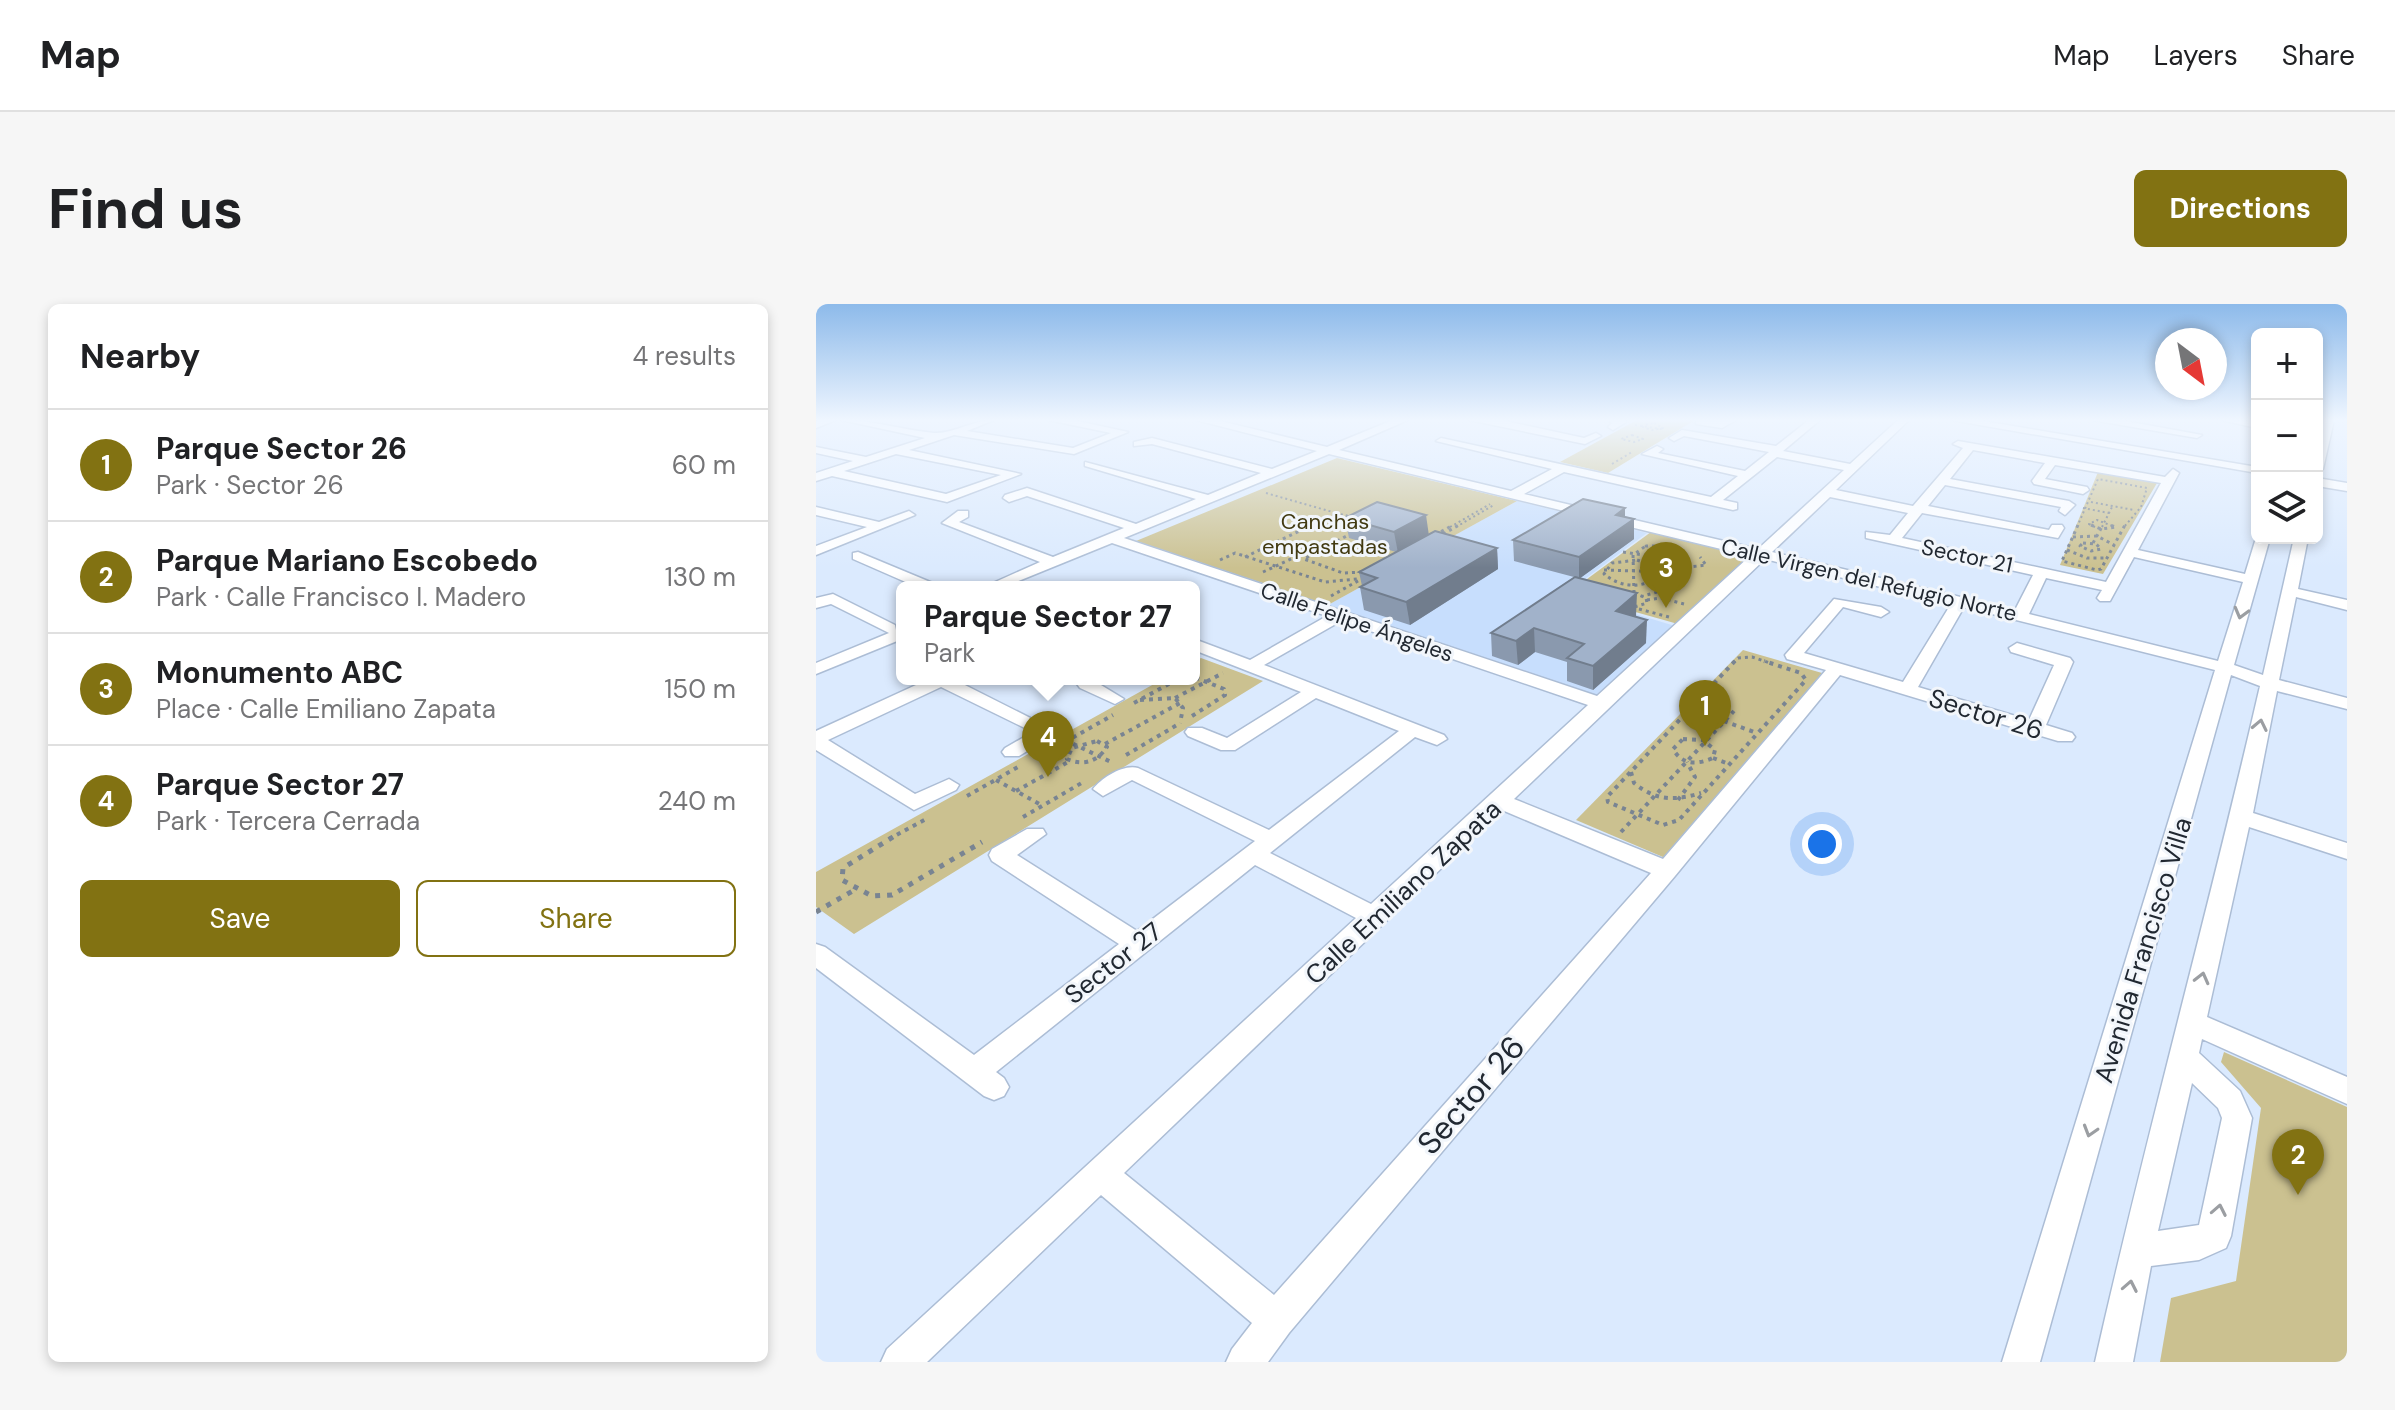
<!DOCTYPE html>
<html lang="en">
<head>
<meta charset="utf-8">
<style>
  body { margin:0; font-family:"DM Sans",sans-serif; background:#f6f6f6; color:#202124 }
  .controls { position:absolute; right:24px; top:24px; display:grid; overflow:hidden; border-radius:12px; box-shadow:0 4px 12px #0003 }
  .controls button { width:72px; height:72px; display:grid; place-items:center; padding:0; border:0; border-bottom:2px solid #e0e0e0; background:#fff; color:#202124; font:40px sans-serif }
  .compass { position:absolute; left:1339px; top:24px; width:72px; height:72px; border-radius:50%; background:#fff; box-shadow:0 4px 12px #0003; rotate:148deg }
  .you { position:absolute; left:1006px; top:540px; width:28px; height:28px; margin:-20px; border:6px solid #fff; border-radius:50%; background:#1a73e8; box-shadow:0 0 0 12px #1a73e833 }
  .badge { display:grid; place-items:center; width:52px; height:52px; border-radius:50%; background:#827212; color:#fff; font-size:26px; font-weight:700 }
  .pin { position:absolute; translate:-50% -66px; filter:drop-shadow(0 2px 4px #0008) }
  .pin::after { content:''; position:absolute; top:42px; width:28px; height:24px; background:inherit; clip-path:polygon(0 0,100% 0,50% 100%) }
  .popup { position:absolute; left:80px; top:277px; width:304px; height:104px; box-sizing:border-box; display:grid; place-content:center; border-radius:12px; background:#fff; filter:drop-shadow(0 2px 6px #0005); font-size:26px; white-space:nowrap; color:#757577 }
  .popup b { font-size:30px; color:#202124 }
  .popup::after { content:''; position:absolute; left:50%; top:100%; margin-left:-16px; border:16px solid transparent; border-top-color:#fff }
  .list { margin:0; padding:0; list-style:none }
  h2 { display:flex; justify-content:space-between; align-items:center; height:104px; margin:0; padding:0 32px; font-size:34px }
  h2 small { font-size:26px; font-weight:400; color:#757577 }
  .list li { display:grid; grid-template-columns:52px 1fr auto; gap:24px; align-items:center; box-sizing:border-box; height:112px; padding:0 32px; border-top:2px solid #e0e0e0 }
  .list b { display:block; font-size:30px; white-space:nowrap }
  .list p { margin:0; font-size:26px; white-space:nowrap; color:#757577 }
  .list em { font-size:26px; font-style:normal; color:#757577 }
  .actions { display:flex; gap:16px; padding:24px 32px }
  .actions a { flex:1; padding:18px 0; border:2px solid #827212; border-radius:12px; text-align:center; font-size:28px; color:#827212 }
  .actions .main { background:#827212; color:#fff }
  .icon { flex:none; width:44px; height:44px; fill:none; stroke:currentColor; stroke-width:2; stroke-linecap:round; stroke-linejoin:round }
  .map { position:relative; flex:none; width:1531px; height:1058px; overflow:hidden; border-radius:12px }
  header { display:flex; align-items:center; gap:48px; box-sizing:border-box; height:112px; padding:0 40px; background:#fff; border-bottom:2px solid #e0e0e0 }
  header strong { font-size:38px }
  nav { display:flex; gap:44px; margin-inline-start:auto; font-size:28px }
  .intro { display:flex; align-items:center; justify-content:space-between; box-sizing:border-box; height:192px; padding:0 48px }
  h1 { margin:0; font-size:56px }
  .button { padding:20px 36px; border-radius:12px; background:#827212; color:#fff; font-size:28px; font-weight:700 }
  main { display:flex; gap:48px; padding:0 48px }
  aside { flex:1; background:#fff; border-radius:12px; box-shadow:0 4px 12px #0003 }
  .map>svg:first-child { display:block }
</style>
</head>
<body>
<header>
<strong>Map</strong>
<nav><a>Map</a><a>Layers</a><a>Share</a></nav>
</header>
<div class="intro"><h1>Find us</h1><a class="button">Directions</a></div>
<main>
<aside>
<h2>Nearby<small>4 results</small></h2>
<ul class="list">
<li><span class="badge">1</span><div><b>Parque Sector 26</b><p>Park · Sector 26</p></div><em>60 m</em></li>
<li><span class="badge">2</span><div><b>Parque Mariano Escobedo</b><p>Park · Calle Francisco I. Madero</p></div><em>130 m</em></li>
<li><span class="badge">3</span><div><b>Monumento ABC</b><p>Place · Calle Emiliano Zapata</p></div><em>150 m</em></li>
<li><span class="badge">4</span><div><b>Parque Sector 27</b><p>Park · Tercera Cerrada</p></div><em>240 m</em></li>
</ul>
<div class="actions"><a class="main">Save</a><a>Share</a></div>
</aside>
<div class="map">
<svg width="1531" height="1058" viewBox="0 0 1531 1058">
  <rect width="100%" height="100%" fill="#dbeafe"/>
  <!-- built -->
  <polygon fill="#c7defd" points="701,197 831,229 750,289 859,322 779,392 512,301"/>
  <!-- green -->
  <g fill="#cbc190">
    <polygon points="821,116 879,116 792,169 744,158"/>
    <polygon points="521,154 701,197 512,301 320,237"/>
    <polygon points="1282,168 1341,179 1287,270 1244,261"/>
    <polygon points="835,228 936,253 862,320 752,289"/>
    <polygon points="927,346 1006,369 854,556 760,516"/>
    <polygon points="385,354 447,377 38,630 0,603 0,568 347,375 378,375 378,357"/>
    <polygon points="1408,748 1531,803 1531,1058 1344,1058 1355,994 1420,977 1445,804 1405,758"/>
  </g>
  <g fill="none" stroke-linecap="round" stroke-linejoin="round">
    <!-- minor casing -->
    <g stroke="#acbdd5" stroke-width="3">
      <g id="minor">
        <polygon points="4,116 20,116 0,124 0,118"/>
        <path d="M25,116C57,116 86,126 118,129C137,130 157,116 178,116L151,127L257,144L295,129L232,116H257L312,128L258,150L138,131L93,146L205,170L131,198L16,172L0,177V169L37,157L0,149V143L50,153L109,134ZM80,150L185,171L130,190L28,167Z"/>
        <path d="M380,116H400L511,143L577,116H592L523,146L695,187L736,165L620,137L625,134L895,193L922,172L826,150L841,142L847,145L842,149L929,167L953,148L868,132L858,137L853,134L866,126L960,142L993,116H1004L967,147L1034,160L1082,116H1093L1020,186L1097,202L1147,144L1137,140L1142,137L1349,173L1357,165L1363,169L1322,246L1429,270L1440,234H1454L1418,361L1447,371L1478,234H1492L1482,285L1531,296V306L1480,293L1463,376L1531,394V405L1461,387L1437,509L1531,539V555L1433,523L1391,713L1531,773V800L1386,735L1383,749L1424,787L1436,814L1415,932L1410,944L1383,956L1335,962L1317,1058H1279C1330,831 1392,609 1444,382L1415,371L1224,1058H1186L1399,366L1148,303L1102,383L1213,416L1238,361L1195,348L1193,344L1201,339L1254,354L1257,358L1230,421L1256,429L1259,433L1256,437H1242L1024,371L859,572L473,1029L452,1058H410L416,1045L436,1019L285,891L111,1058H65L71,1045L540,614L439,561L180,768L188,774L193,783L188,792L178,796L168,792L0,664V640L9,643L158,751L303,640L176,557L173,551L176,545L211,525H227L230,530L201,551L321,627L439,537L316,476L287,492L277,485C286,474 307,460 322,464L453,526L583,427L500,394L419,446H405L372,432L369,428L372,424H386L411,434L485,388L378,346V335L434,356L511,312L296,239L188,283H168L224,258L126,219L142,207H152V213L143,218L237,253L308,224L211,192L193,198L187,194L189,191L211,184L320,220L380,195L269,162V158L392,191L445,169L336,140L318,142V138L336,134L456,165L501,147ZM1157,146L1229,159L1216,177L1218,180L1267,190L1273,186L1271,183L1229,175L1239,161L1345,179L1290,278L1086,234L1106,209L1242,234L1248,224L1246,221H1236L1233,226L1112,202L1129,181L1245,203L1243,207L1249,211L1259,201L1253,197L1134,175ZM513,150L934,252L781,392L308,234ZM961,153L1028,166L942,245L708,190L748,168L917,206L921,205V199L907,196ZM1014,193L1092,209L1074,231L1050,228V234L1217,271L1199,306L956,248ZM1318,253L1427,278L1402,357L1213,310L1230,274L1286,286L1281,294L1284,297H1294ZM949,255L1135,300L1087,378L988,349L1027,303L1065,313L1073,308L1065,303L1018,295L969,351L971,355L1010,366L847,555L698,495ZM525,317L772,401L555,600L454,549L599,433L621,441L631,435L628,431L448,361ZM686,506L835,569L458,991L308,869ZM1376,779L1402,804L1406,814L1383,921L1342,927Z"/>
        <polygon points="653,116 685,116 768,134 780,129 785,132 769,140"/>
        <polygon points="792,116 809,116 810,118 797,126 792,123 796,119"/>
        <polygon points="880,116 920,116 906,124 880,120"/>
        <polygon points="1135,116 1161,116 1441,163 1441,169"/>
        <polygon points="1276,116 1304,116 1386,131 1381,134"/>
        <polygon points="1405,116 1441,118 1441,124"/>
        <polygon points="1508,116 1518,116 1507,165 1501,168 1501,143"/>
        <polygon points="1501,174 1531,179 1531,187 1501,182"/>
        <polygon points="0,203 63,218 93,207 99,211 0,251 0,242 51,223 0,211"/>
        <polygon points="42,248 119,280 121,283 101,283 37,255 37,249"/>
        <polygon points="17,290 79,321 80,326 86,324 86,335 0,370 0,359 73,329 15,300 0,304 0,294"/>
        <polygon points="113,375 137,375 242,428 203,452 189,452 186,448 189,444 217,428 125,383 12,436 99,490 133,475 143,481 140,486 98,506 0,446 0,427"/>
        <polygon points="264,375 282,375 280,378 308,395 299,400 264,384 261,380"/>
      </g>
    </g>
    <!-- path-far3 -->
    <g stroke="#798492" stroke-width="2" stroke-dasharray="2 3" stroke-linecap="butt">
      <polygon points="838,119 847,124 836,126 824,122"/>
      <polyline points="819,121 846,125"/>
      <polygon points="816,131 827,135 818,138 805,135"/>
      <polyline points="796,160 816,148"/>
      <polyline points="450,189 520,209 492,223"/>
      <polyline points="1275,198 1318,206"/>
      <polyline points="1267,204 1293,209"/>
      <polyline points="520,209 537,213"/>
      <polyline points="634,223 674,200"/>
      <polyline points="640,223 678,201"/>
      <polyline points="1261,223 1282,175 1331,184 1325,203 1308,223"/>
      <polyline points="1279,223 1273,220 1281,216 1299,223"/>
      <polyline points="1286,223 1296,203"/>
    </g>
    <!-- path-far2 -->
    <g stroke="#798492" stroke-width="3" stroke-dasharray="3 4" stroke-linecap="butt">
      <polyline points="1262,221 1246,257 1281,266 1285,265 1309,221"/>
      <polyline points="1275,221 1285,225 1300,223 1294,221"/>
      <polyline points="536,229 488,255 527,269 548,268"/>
      <polyline points="627,230 643,221"/>
      <polyline points="619,231 637,221"/>
      <polyline points="1257,233 1281,232 1298,241"/>
      <polygon points="1267,239 1280,240 1285,245 1275,247 1264,242"/>
      <polyline points="1277,239 1287,221"/>
      <polyline points="461,240 487,248"/>
      <polyline points="839,242 830,242 865,264 890,261 884,253"/>
      <polyline points="1251,246 1271,254 1290,254"/>
      <polyline points="807,248 842,253 858,243"/>
      <polyline points="429,253 496,221"/>
      <polyline points="404,256 419,249 509,278 541,275"/>
      <path d="M821,256L843,264L844,272C826,285 805,284 788,270L796,259Z"/>
      <polyline points="788,266 854,268 868,277 856,284 827,292"/>
      <polyline points="447,268 488,249"/>
      <polyline points="818,289 817,251 831,241"/>
      <polygon points="818,289 830,294 831,299 815,304 800,298 803,292"/>
      <polyline points="515,292 549,273"/>
      <polyline points="831,296 845,294 868,300"/>
      <polyline points="823,305 853,313"/>
      <polyline points="917,359 922,354 936,353 954,359"/>
    </g>
    <!-- path-far1 -->
    <g stroke="#798492" stroke-width="4" stroke-dasharray="4 5" stroke-linecap="butt">
      <polyline points="919,357 791,493 792,498 847,521 863,516 990,376 985,369 948,357"/>
      <polyline points="359,394 407,369"/>
      <polyline points="324,396 359,394 367,404 364,419"/>
      <polyline points="318,399 362,375"/>
      <polyline points="874,405 941,429"/>
      <polyline points="376,412 409,391 408,385 378,373"/>
      <path d="M867,435L887,436L899,446L897,454C881,461 866,461 857,445Z"/>
      <polyline points="249,436 295,458"/>
      <path d="M281,437L291,443C281,458 267,462 251,455L256,444Z"/>
      <polyline points="249,438 297,411"/>
      <polyline points="289,440 364,399"/>
      <polyline points="310,451 361,421"/>
      <polyline points="897,454 913,460"/>
      <path d="M815,468L818,479C840,497 859,497 885,489"/>
      <polyline points="180,476 227,502"/>
      <polyline points="200,487 254,457"/>
      <polyline points="151,492 202,463"/>
      <polyline points="862,496 879,473 871,458"/>
      <polyline points="207,513 269,477"/>
      <polyline points="805,528 918,407"/>
      <polyline points="73,535 112,514"/>
    </g>
    <!-- path -->
    <g stroke="#798492" stroke-width="5" stroke-dasharray="5 7" stroke-linecap="butt">
      <polyline points="77,533 27,564 26,576 56,592 76,591 166,538"/>
      <polyline points="0,608 40,585"/>
    </g>
    <!-- minor -->
    <use href="#minor" fill="#fff" fill-rule="evenodd"/>
  </g>
  <!-- wall -->
  <g fill="#8a99ae">
    <polygon points="809,204 809,213 818,215 818,235 764,274 820,312 819,312 830,339 777,386 751,377 751,358 719,348 702,361 676,352 675,329 758,273 698,257 697,236"/>
    <polygon points="529,214 681,244 682,265 594,321 548,306 544,283 546,282 543,268 580,248 533,234"/>
  </g>
  <!-- shaded-wall -->
  <g fill="#717d8d">
    <polygon points="809,204 809,222 818,215 818,235 763,275 763,253 800,211"/>
    <polygon points="610,211 613,232 582,249 578,228"/>
    <polygon points="681,244 682,265 594,321 590,298"/>
    <polygon points="821,289 820,312 799,330 800,307"/>
    <polygon points="831,316 830,339 777,386 777,362"/>
    <polygon points="718,324 719,348 702,361 700,337"/>
  </g>
  <!-- building -->
  <g fill="#a1b2ca" stroke="#717d8d" stroke-width="2">
    <polygon points="767,195 809,204 800,211 818,215 763,253 697,236"/>
    <polygon points="561,198 610,211 578,228 529,214"/>
    <polygon points="619,227 681,244 590,298 544,283 561,274 543,268"/>
    <polygon points="759,273 821,289 800,307 831,316 777,362 751,354 768,340 718,324 700,337 675,329"/>
  </g>
  <!-- one-way arrows -->
  <defs><path id="oneway-chevron" d="M-2-3.5L2.5 0L-2 3.5" fill="none" stroke-width="1.6" stroke-linecap="round" stroke-linejoin="round" transform="scale(2)"/></defs>
  <g stroke="#9b9ea2">
    <use href="#oneway-chevron" transform="translate(1425 309) rotate(105)"/>
    <use href="#oneway-chevron" transform="translate(1444 421) rotate(-78)"/>
    <use href="#oneway-chevron" transform="translate(1386 674) rotate(-76)"/>
    <use href="#oneway-chevron" transform="translate(1274 827) rotate(107)"/>
    <use href="#oneway-chevron" transform="translate(1403 906) rotate(-79)"/>
    <use href="#oneway-chevron" transform="translate(1314 982) rotate(-79)"/>
  </g>
  <!-- sky -->
  <linearGradient id="sky" x2="0" y2="1"><stop stop-color="#8dbaea"/><stop offset="0.44" stop-color="#eff6ff"/><stop offset="1" stop-color="#eff6ff" stop-opacity="0"/></linearGradient>
  <rect width="1531" height="264" fill="url(#sky)"/>
  <g text-anchor="middle" dominant-baseline="central" stroke-width="6" stroke-linejoin="round" paint-order="stroke">
    <!-- far-park labels -->
    <g font-size="22" fill="#423a11" stroke="#f2f6fb">
      <text x="509" y="217">Canchas<tspan x="509" dy="25">empastadas</tspan></text>
    </g>
    <!-- far-street labels -->
    <g font-size="22" fill="#212831" stroke="#f2f6fb">
      <text transform="translate(1151 252) rotate(12)">Sector 21</text>
      <text transform="translate(1053 276) rotate(13)">Calle Virgen del Refugio Norte</text>
      <text transform="translate(541 318) rotate(19)">Calle Felipe Ángeles</text>
    </g>
    <!-- street labels -->
    <g font-size="26" fill="#212831" stroke="#f2f6fb">
      <text transform="translate(1170 410) rotate(17)">Sector 26</text>
      <text transform="translate(587 588) rotate(-43)">Calle Emiliano Zapata</text>
      <text transform="translate(1327 646) rotate(-73)">Avenida Francisco Villa</text>
      <text transform="translate(297 659) rotate(-38)">Sector 27</text>
    </g>
    <!-- near-street labels -->
    <g font-size="32" fill="#212831" stroke="#f2f6fb">
      <text transform="translate(655 791) rotate(-49)">Sector 26</text>
    </g>
  </g>
</svg>
<div class="controls">
<button>+</button>
<button>−</button>
<button><svg class="icon" aria-label="layers" viewBox="0 0 24 24"><path d="M12 4l9 5-9 5-9-5zM3 14l9 5 9-5"/></svg></button>
</div>
<svg class="compass" viewBox="-18 -18 36 36"><path d="M0-13l5 13h-10z" fill="#e53935"/><path d="M0 13l5-13h-10z" fill="#757577"/></svg>
<div class="you"></div>
<div class="pin badge" style="left:889px;top:442px">1</div>
<div class="pin badge" style="left:1482px;top:891px">2</div>
<div class="pin badge" style="left:850px;top:304px">3</div>
<div class="pin badge" style="left:232px;top:473px">4</div>
<div class="popup"><b>Parque Sector 27</b>Park</div>
</div>
</main>
</body>
</html>
